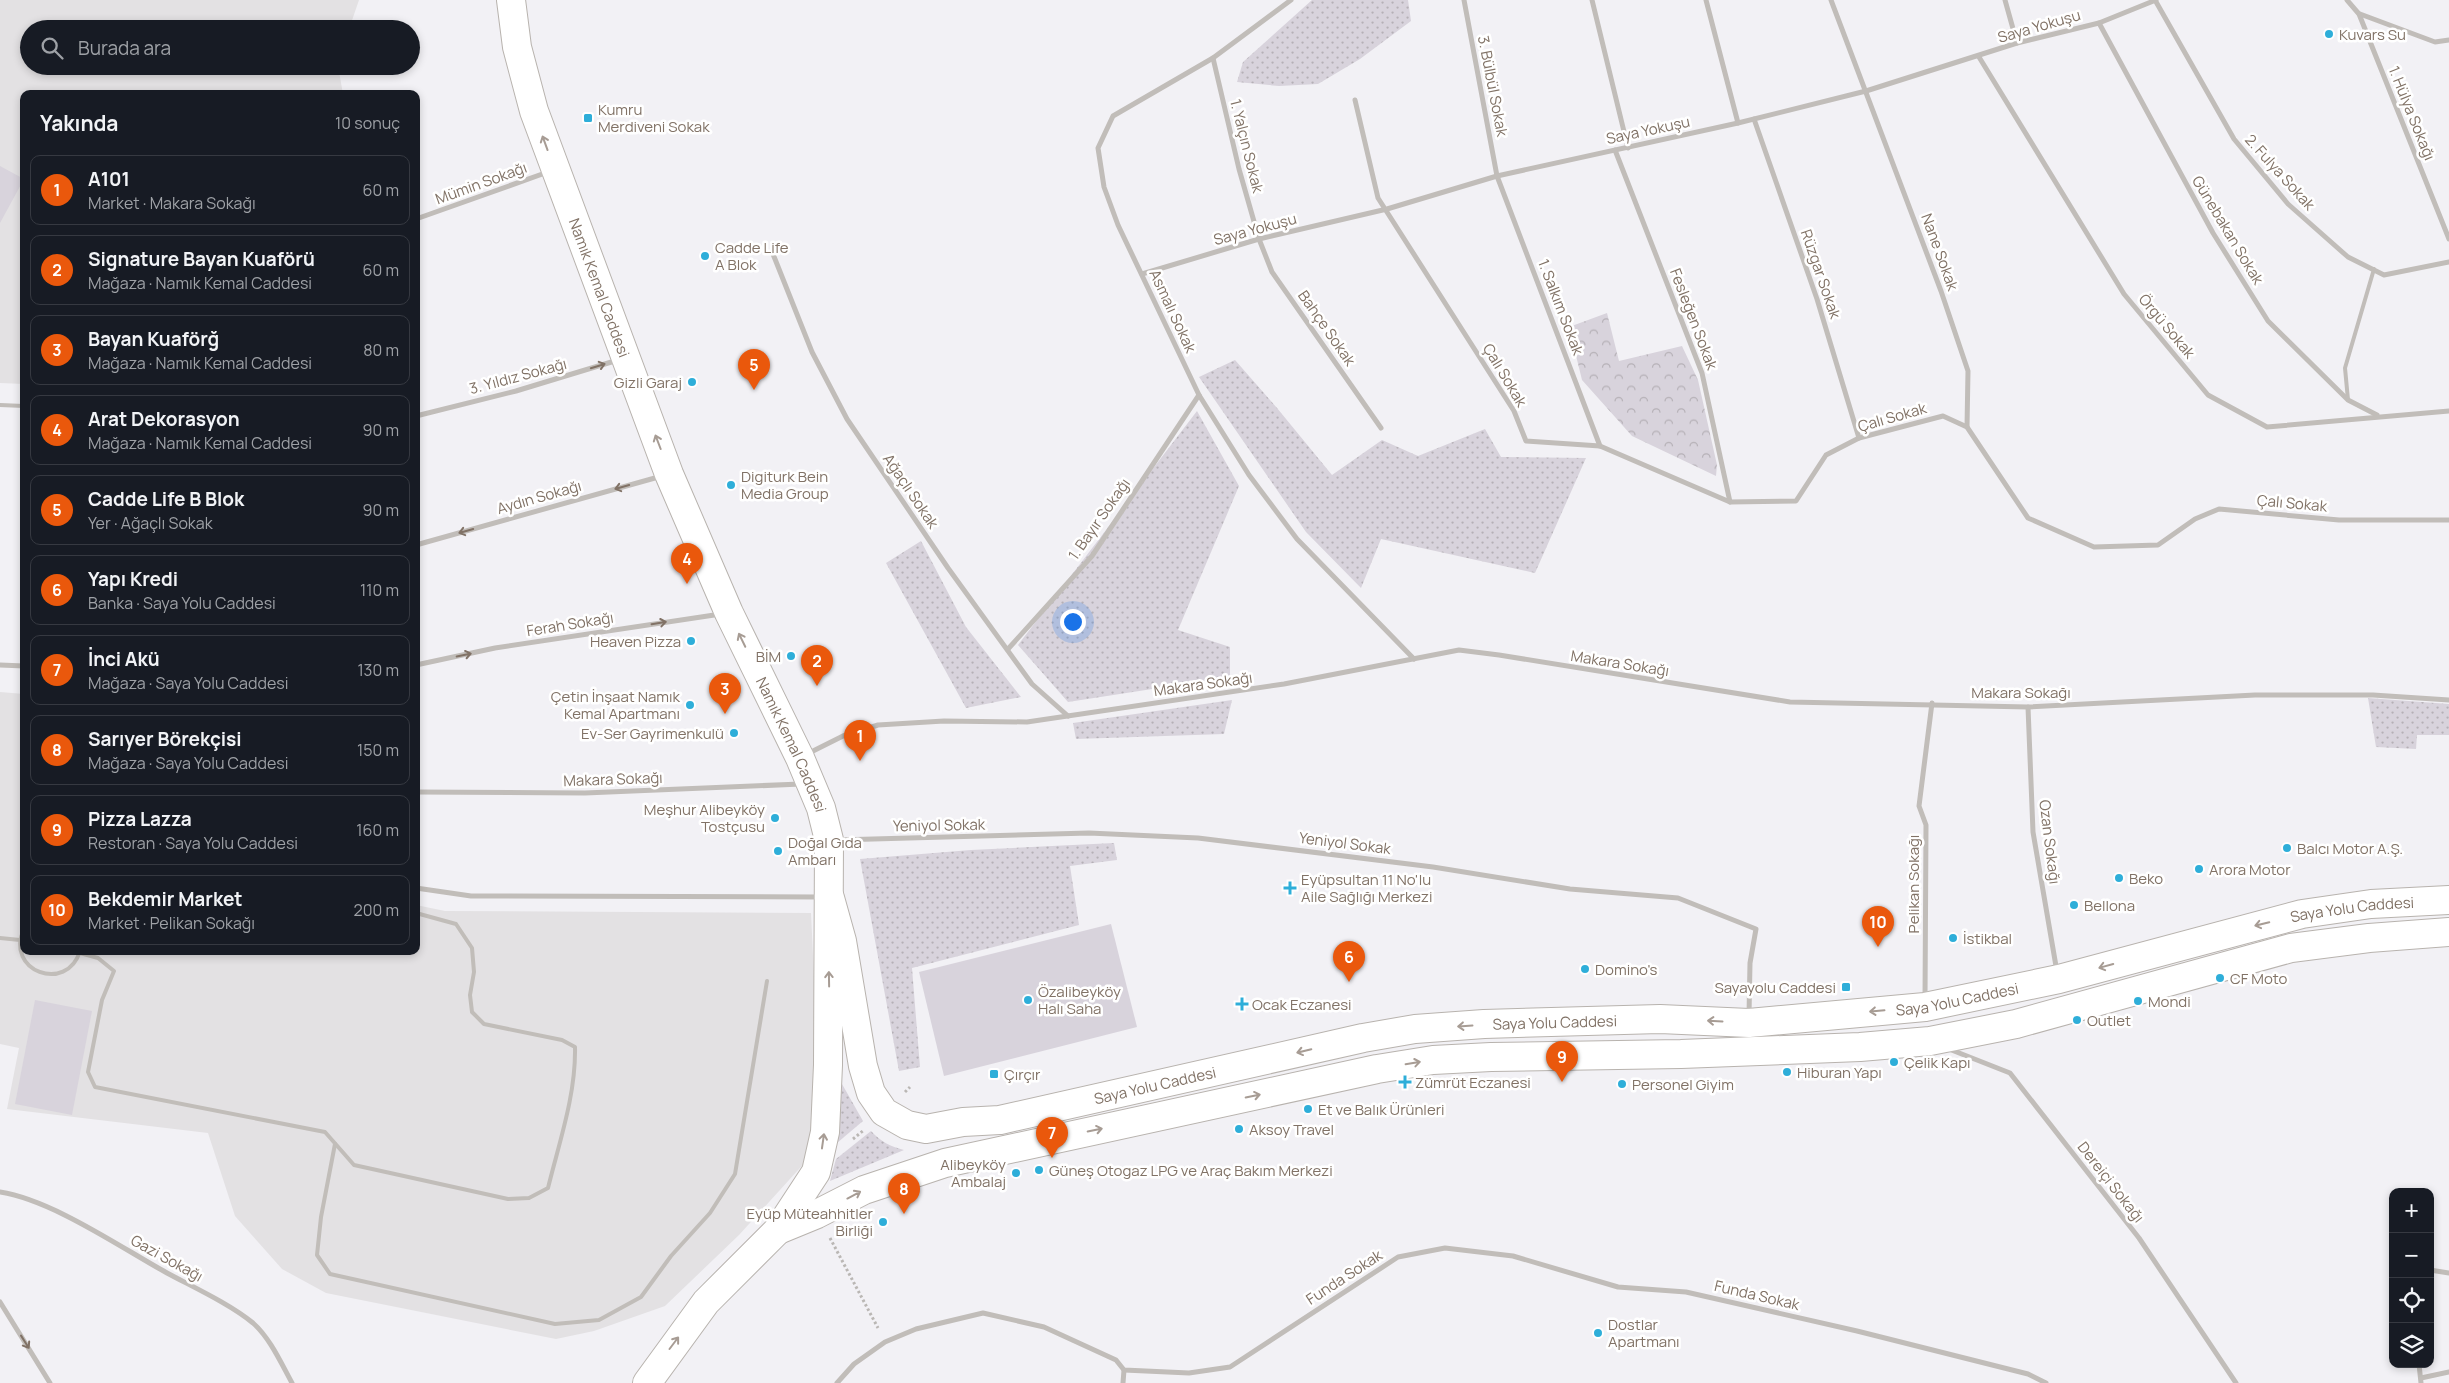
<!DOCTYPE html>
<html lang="tr">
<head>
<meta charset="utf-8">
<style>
  body { margin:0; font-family:Manrope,sans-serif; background:#242831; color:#f1f3f6 }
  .controls { position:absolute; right:15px; bottom:15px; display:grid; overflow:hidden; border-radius:10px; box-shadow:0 2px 8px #0003 }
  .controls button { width:45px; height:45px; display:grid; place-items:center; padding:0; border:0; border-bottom:1px solid #363941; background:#171b24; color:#f1f3f6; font:25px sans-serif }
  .you { position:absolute; left:1072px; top:621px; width:18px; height:18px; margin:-12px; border:4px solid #fff; border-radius:50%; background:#1a73e8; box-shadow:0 0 0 8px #1a73e833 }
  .badge { display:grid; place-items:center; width:32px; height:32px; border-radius:50%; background:#ea580c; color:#fff; font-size:16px; font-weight:700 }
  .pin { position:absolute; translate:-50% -41px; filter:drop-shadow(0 1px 2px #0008) }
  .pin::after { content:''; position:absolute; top:26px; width:18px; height:15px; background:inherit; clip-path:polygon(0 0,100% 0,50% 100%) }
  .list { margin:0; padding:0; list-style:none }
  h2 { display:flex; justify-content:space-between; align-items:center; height:65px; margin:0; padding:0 20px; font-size:21px }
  h2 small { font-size:16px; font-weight:400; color:#9ea1a6 }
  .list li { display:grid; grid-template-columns:32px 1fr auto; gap:15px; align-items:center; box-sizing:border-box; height:70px; margin:0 10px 10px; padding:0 10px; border:1px solid #363941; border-radius:10px }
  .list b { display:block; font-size:19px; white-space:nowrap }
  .list p { margin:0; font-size:16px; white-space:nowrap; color:#9ea1a6 }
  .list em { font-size:16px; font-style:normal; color:#9ea1a6 }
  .icon { flex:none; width:28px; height:28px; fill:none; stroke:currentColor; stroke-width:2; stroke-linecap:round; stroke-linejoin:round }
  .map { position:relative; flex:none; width:2449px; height:1383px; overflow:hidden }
  .search { position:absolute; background:#171b24; box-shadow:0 2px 8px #0003; left:20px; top:20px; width:400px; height:55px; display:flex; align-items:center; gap:12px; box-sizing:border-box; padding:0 18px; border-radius:28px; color:#9ea1a6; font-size:19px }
  .panel { position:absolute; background:#171b24; box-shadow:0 2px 8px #0003; left:20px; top:90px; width:400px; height:865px; border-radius:10px }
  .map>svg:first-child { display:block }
</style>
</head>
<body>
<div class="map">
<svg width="2449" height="1383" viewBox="0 0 2449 1383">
  <defs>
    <pattern id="green-dots" width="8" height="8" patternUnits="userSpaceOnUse" patternTransform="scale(1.25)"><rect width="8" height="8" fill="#d8d3dc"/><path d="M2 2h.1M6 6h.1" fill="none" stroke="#b5b0b6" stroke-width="1.8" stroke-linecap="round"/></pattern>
    <pattern id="forest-crowns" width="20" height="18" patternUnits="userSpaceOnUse" patternTransform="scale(1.25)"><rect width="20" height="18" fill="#d8d3dc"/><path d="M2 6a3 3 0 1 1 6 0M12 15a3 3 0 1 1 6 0" fill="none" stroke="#b5b0b6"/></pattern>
  </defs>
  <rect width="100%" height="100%" fill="#f2f1f5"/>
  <!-- built -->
  <g fill="#e3e1e3">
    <polygon points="0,0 359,0 349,29 29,29 29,66 338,66 343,94 24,94 24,384 0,383"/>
    <polygon points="0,692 24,694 24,951 416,951 416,905 445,911 811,913 818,1061 809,1158 739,1235 665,1306 594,1331 556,1339 326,1293 282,1269 235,1216 208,1133 7,1109 19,1048 0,1044"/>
  </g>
  <!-- green -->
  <g fill="url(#green-dots)">
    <polygon points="1312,0 1408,0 1411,21 1360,59 1318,84 1279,86 1237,82 1243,62"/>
    <polygon points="1235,360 1277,408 1332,475 1382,440 1418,456 1485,429 1501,457 1586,458 1535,573 1381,539 1361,588 1306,532 1199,377"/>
    <polygon points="1197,411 1239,486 1178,630 1230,647 1230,677 1068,702 1018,645"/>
    <polygon points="921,541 966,627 1021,697 966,708 886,563"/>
    <polygon points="2368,698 2449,704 2449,735 2417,735 2416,749 2376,747"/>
    <polygon points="1232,700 1224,734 1076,739 1073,723"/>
    <polygon points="1114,843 1117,860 1070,866 1079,925 912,968 920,1067 899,1071 860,859 971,850"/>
    <polygon points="842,1084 863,1121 837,1143"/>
    <path d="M871,1131C881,1142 890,1146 904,1150L830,1181L836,1159Z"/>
  </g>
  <!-- forest -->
  <polygon fill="url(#forest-crowns)" points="1607,313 1619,361 1682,346 1698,380 1717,465 1716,476 1632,436 1582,380 1569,327"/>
  <!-- pitch -->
  <g fill="#d8d3dc">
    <polygon points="0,166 24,179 0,223"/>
    <polygon points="1111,924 1137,1027 944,1076 919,972"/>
    <polygon points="35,1000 92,1011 72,1115 15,1104"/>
  </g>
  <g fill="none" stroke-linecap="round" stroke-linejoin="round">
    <!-- secondary casing -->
    <g stroke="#b8b3ae" stroke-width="30">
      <g id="secondary">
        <path id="s1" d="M511,0L517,47L534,111L669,474L729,613L800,758L821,808L829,840L828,1065L825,1132L816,1172L778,1230L706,1302L647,1383"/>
        <path id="s2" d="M830,898L842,941L863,1066L871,1093L884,1112L907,1125L926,1129L963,1122L1000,1120L1363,1038L1415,1029L1484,1024L1660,1019L1749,1023L1925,1007L2059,979L2302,914L2371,904L2449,900"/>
        <polyline points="778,1230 817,1214 864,1190 945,1163 1377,1069 1433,1060 1491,1057 1681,1054 1860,1047 1930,1041 2016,1024 2291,948 2369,938 2449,932"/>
      </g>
    </g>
    <!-- path -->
    <g stroke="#bab7b4" stroke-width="3" stroke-dasharray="2.5 2.5" stroke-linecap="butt">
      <polyline points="905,1092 910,1087"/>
      <polyline points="853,1139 864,1130"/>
      <polyline points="830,1238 878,1328"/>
    </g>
    <!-- service -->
    <g stroke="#c1bdb9" stroke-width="4">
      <polyline points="2348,400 2345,368 2374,269"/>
      <polyline points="0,405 24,406"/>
      <path d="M24,929C4,971 67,994 80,951"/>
      <polyline points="0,938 20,940"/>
      <path d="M80,953L98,958L114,971L102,1000L88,1072L95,1087L325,1132L354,1165L508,1199L529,1198L548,1188C559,1143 576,1095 575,1047L562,1040L484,1024L472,1012L470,995L474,972L472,948L456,924L416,913"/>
      <polyline points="335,1144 321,1217 317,1255 330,1274 555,1324 599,1320 641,1297 671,1256 710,1213 735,1174 767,981"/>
    </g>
    <!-- minor -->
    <g stroke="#c1bdb9" stroke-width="5">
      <polyline points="1291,0 1213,58 1113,116 1098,148 1104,187 1118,225 1199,395 1249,475 1297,539 1414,659"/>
      <polyline points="1464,0 1497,176 1600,446"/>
      <polyline points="1592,0 1628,148"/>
      <polyline points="1706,0 1738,123"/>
      <polyline points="1831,0 1941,291 1968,371 1967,427"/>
      <polyline points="2005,0 2017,43"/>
      <polyline points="2155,0 2234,139 2288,204 2348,257 2384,275 2449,262"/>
      <polyline points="2347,0 2359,14 2449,239"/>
      <polyline points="2360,14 2435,42 2449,40"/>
      <polyline points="2099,23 2213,233 2268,321 2348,400 2377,415"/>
      <polyline points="1979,57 2124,294 2208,395 2267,427 2449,411"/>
      <polyline points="1213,58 1239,169 1259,239 1272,272 1381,428"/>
      <polyline points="1355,100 1378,198 1514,411 1526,441 1600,446 1730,502 1796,501 1826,455 1859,438 1943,416 1967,427 2028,518 2094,547 2158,545 2195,519 2219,509 2339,520 2449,520"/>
      <polyline points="1754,119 1817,299 1859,438"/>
      <polyline points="1615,150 1702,373 1730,502"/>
      <polyline points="416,219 548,172"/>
      <polyline points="773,254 812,352 847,419 948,568 1032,684 1068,716"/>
      <polyline points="1142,274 1259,239 1387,209 1497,176 1738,123 1866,91 2017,43 2099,23 2156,0"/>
      <polyline points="416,416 516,391 618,360"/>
      <polyline points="416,545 662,476"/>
      <polyline points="1008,649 1092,556 1199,395"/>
      <polyline points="0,665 24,666"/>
      <polyline points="416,665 495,648 721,614"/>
      <polyline points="2028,707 2033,832 2057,972"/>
      <polyline points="807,754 843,736 878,725 944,721 1027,722 1284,684 1459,650 1499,655 1790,702 2028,707 2255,695 2373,695 2449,700"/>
      <polyline points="416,792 585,793 801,784"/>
      <polyline points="837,840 1089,833 1198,838 1433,867 1570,889 1678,898 1756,929 1750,963 1749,1015"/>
      <polyline points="416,888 471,896 820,897"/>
      <polyline points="1925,999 1926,825 1919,806 1932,703"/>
      <polyline points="1949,1049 2010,1073 2139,1238 2236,1383"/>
      <path d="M0,1192C52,1200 120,1247 167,1273C193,1287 230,1304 253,1323C270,1338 281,1363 292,1383"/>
      <polyline points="2430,1270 2449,1273"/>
      <polyline points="0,1302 50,1383"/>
      <polyline points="2419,1364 2421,1383"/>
      <polyline points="2421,1378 2449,1372"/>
      <polyline points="837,1383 854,1364 885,1342 916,1329 983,1313 1044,1327 1116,1360 1124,1370 1189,1373 1230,1367 1398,1257 1445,1248 1513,1256 1618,1287 1686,1292 1857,1331 2028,1374 2046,1383"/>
      <polyline points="1123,1383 1124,1370"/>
    </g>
    <!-- secondary -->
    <use href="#secondary" stroke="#fff" stroke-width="28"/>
  </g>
  <!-- one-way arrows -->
  <defs><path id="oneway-shaft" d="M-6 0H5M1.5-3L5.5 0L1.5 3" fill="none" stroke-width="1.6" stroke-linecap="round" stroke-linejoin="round" transform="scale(1.25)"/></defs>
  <g stroke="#a79c94">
    <use href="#oneway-shaft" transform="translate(545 143) rotate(-110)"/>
    <use href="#oneway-shaft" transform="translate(658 442) rotate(-111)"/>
    <use href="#oneway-shaft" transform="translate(742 640) rotate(-116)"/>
    <use href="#oneway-shaft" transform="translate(2262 924) rotate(166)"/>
    <use href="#oneway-shaft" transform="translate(2106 966) rotate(165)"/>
    <use href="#oneway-shaft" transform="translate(829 979) rotate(-91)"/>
    <use href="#oneway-shaft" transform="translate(1877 1011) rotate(175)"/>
    <use href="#oneway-shaft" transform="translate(1715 1021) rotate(-177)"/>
    <use href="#oneway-shaft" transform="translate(1465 1026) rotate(176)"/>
    <use href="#oneway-shaft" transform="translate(1304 1051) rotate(167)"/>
    <use href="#oneway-shaft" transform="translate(1413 1063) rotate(-9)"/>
    <use href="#oneway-shaft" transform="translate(1253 1096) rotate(-12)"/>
    <use href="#oneway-shaft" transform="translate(1095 1130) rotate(-12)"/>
    <use href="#oneway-shaft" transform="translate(823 1141) rotate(-82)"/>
    <use href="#oneway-shaft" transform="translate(854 1195) rotate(-28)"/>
    <use href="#oneway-shaft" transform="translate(674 1343) rotate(-53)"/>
  </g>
  <g stroke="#817266">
    <use href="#oneway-shaft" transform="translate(598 366) rotate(-17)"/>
    <use href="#oneway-shaft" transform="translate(622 487) rotate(164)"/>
    <use href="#oneway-shaft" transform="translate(466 531) rotate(164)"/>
    <use href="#oneway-shaft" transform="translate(659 623) rotate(-9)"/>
    <use href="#oneway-shaft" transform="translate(464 655) rotate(-12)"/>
    <use href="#oneway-shaft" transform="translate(25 1342) rotate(58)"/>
  </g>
  <!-- markers -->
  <g fill="#2eaed9" stroke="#fff" stroke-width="2">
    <circle cx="2329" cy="34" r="5"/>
    <rect x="583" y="113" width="10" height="10" rx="2.5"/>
    <circle cx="705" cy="256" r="5"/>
    <circle cx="692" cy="382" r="5"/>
    <circle cx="731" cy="485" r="5"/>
    <circle cx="691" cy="641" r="5"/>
    <circle cx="791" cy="656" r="5"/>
    <circle cx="690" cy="705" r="5"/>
    <circle cx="734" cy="733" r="5"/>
    <circle cx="775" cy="818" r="5"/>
    <circle cx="2287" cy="848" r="5"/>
    <circle cx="778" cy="851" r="5"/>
    <circle cx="2199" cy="869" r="5"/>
    <circle cx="2119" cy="878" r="5"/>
    <path d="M1287.5 880.5h5v5h5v5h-5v5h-5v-5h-5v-5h5z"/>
    <circle cx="2074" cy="905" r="5"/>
    <circle cx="1953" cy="938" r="5"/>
    <circle cx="1585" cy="969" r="5"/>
    <circle cx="2220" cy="978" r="5"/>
    <rect x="1841" y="982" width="10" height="10" rx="2.5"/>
    <circle cx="1028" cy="1000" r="5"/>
    <circle cx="2138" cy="1001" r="5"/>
    <path d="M1239.5 996.5h5v5h5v5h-5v5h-5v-5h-5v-5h5z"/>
    <circle cx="2077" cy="1020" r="5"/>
    <circle cx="1894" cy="1062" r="5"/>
    <circle cx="1787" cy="1072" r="5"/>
    <rect x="989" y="1069" width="10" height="10" rx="2.5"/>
    <path d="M1402.5 1074.5h5v5h5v5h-5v5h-5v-5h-5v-5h5z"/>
    <circle cx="1622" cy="1084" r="5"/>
    <circle cx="1308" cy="1109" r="5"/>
    <circle cx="1239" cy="1129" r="5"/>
    <circle cx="1039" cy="1170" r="5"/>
    <circle cx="1016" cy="1173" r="5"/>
    <circle cx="883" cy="1222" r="5"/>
    <circle cx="1598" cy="1333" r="5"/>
  </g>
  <g text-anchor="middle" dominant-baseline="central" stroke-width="5" stroke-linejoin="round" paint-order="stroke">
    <!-- street labels -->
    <g font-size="15" fill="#817266" stroke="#fff">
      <text transform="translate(2039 26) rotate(-16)">Saya Yokuşu</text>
      <text transform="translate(1493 86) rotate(79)">3. Bülbül Sokak</text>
      <text transform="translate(2412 113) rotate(68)">1. Hülya Sokağı</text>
      <text transform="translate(1648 130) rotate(-12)">Saya Yokuşu</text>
      <text transform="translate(1247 146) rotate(76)">1. Yalçın Sokak</text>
      <text transform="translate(2280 172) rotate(48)">2. Fulya Sokak</text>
      <text transform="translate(481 183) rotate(-20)">Mümin Sokağı</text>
      <text transform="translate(1255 229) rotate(-15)">Saya Yokuşu</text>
      <text transform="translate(2228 230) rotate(59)">Günebakan Sokak</text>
      <text transform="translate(1940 252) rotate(70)">Nane Sokak</text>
      <text transform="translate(1821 274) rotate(71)">Rüzgar Sokak</text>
      <text stroke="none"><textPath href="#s1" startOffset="302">Namık Kemal Caddesi</textPath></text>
      <text transform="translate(1561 307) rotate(69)">1. Salkım Sokak</text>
      <text transform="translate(1173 311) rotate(65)">Asmalı Sokak</text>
      <text transform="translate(1694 319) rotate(69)">Fesleğen Sokak</text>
      <text transform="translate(2167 326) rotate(50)">Örgü Sokak</text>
      <text transform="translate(1327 328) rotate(55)">Bahçe Sokak</text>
      <text transform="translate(1505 375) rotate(59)">Çalı Sokak</text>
      <text transform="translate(518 376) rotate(-15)">3. Yıldız Sokağı</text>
      <text transform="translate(1892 417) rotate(-16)">Çalı Sokak</text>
      <text transform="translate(911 491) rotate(56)">Ağaçlı Sokak</text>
      <text transform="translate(539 497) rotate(-16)">Aydın Sokağı</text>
      <text transform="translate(2292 503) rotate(5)">Çalı Sokak</text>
      <text transform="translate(1099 519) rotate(-55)">1. Bayır Sokağı</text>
      <text transform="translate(570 624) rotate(-9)">Ferah Sokağı</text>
      <text transform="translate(1620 663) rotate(9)">Makara Sokağı</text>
      <text transform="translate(1203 684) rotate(-8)">Makara Sokağı</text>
      <text x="2021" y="692">Makara Sokağı</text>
      <text stroke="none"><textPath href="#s1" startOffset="798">Namık Kemal Caddesi</textPath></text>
      <text transform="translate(613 779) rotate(-2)">Makara Sokağı</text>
      <text transform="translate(939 825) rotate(-1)">Yeniyol Sokak</text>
      <text transform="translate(2050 842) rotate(83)">Ozan Sokağı</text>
      <text transform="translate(1345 843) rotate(7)">Yeniyol Sokak</text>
      <text transform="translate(1913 884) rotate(-90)">Pelikan Sokağı</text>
      <text stroke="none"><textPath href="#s2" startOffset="1718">Saya Yolu Caddesi</textPath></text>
      <text stroke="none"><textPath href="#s2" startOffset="1312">Saya Yolu Caddesi</textPath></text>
      <text stroke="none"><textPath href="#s2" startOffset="908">Saya Yolu Caddesi</textPath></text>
      <text stroke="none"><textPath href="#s2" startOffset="502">Saya Yolu Caddesi</textPath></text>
      <text transform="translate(2111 1182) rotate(52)">Dereiçi Sokağı</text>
      <text transform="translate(167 1258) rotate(29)">Gazi Sokağı</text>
      <text transform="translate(1344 1277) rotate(-33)">Funda Sokak</text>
      <text transform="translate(1757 1295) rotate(13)">Funda Sokak</text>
    </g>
    <!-- poi labels -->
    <g font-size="15" fill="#817266" stroke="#fff" text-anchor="start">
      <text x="2339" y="34">Kuvars Su</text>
      <text x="598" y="109">Kumru<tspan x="598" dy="17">Merdiveni Sokak</tspan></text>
      <text x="715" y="247">Cadde Life<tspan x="715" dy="17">A Blok</tspan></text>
      <text x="682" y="382" text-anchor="end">Gizli Garaj</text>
      <text x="741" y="476">Digiturk Bein<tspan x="741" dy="17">Media Group</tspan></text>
      <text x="681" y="641" text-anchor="end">Heaven Pizza</text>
      <text x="781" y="656" text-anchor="end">BİM</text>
      <text x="680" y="696" text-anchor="end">Çetin İnşaat Namık<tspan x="680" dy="17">Kemal Apartmanı</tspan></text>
      <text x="724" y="733" text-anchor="end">Ev-Ser Gayrimenkulü</text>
      <text x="765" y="809" text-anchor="end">Meşhur Alibeyköy<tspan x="765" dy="17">Tostçusu</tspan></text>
      <text x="788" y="842">Doğal Gıda<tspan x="788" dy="17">Ambarı</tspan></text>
      <text x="2297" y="848">Balcı Motor A.Ş.</text>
      <text x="2209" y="869">Arora Motor</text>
      <text x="2129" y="878">Beko</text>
      <text x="1301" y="879">Eyüpsultan 11 No'lu<tspan x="1301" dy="17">Aile Sağlığı Merkezi</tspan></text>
      <text x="2084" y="905">Bellona</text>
      <text x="1963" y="938">İstikbal</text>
      <text x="1595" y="969">Domino's</text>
      <text x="2230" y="978">CF Moto</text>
      <text x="1836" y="987" text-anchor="end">Sayayolu Caddesi</text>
      <text x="1038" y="991">Özalibeyköy<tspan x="1038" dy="17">Halı Saha</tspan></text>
      <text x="2148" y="1001">Mondi</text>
      <text x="1252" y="1004">Ocak Eczanesi</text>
      <text x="2087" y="1020">Outlet</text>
      <text x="1904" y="1062">Çelik Kapı</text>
      <text x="1797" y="1072">Hiburan Yapı</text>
      <text x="1004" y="1074">Çırçır</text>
      <text x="1415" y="1082">Zümrüt Eczanesi</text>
      <text x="1632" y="1084">Personel Giyim</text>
      <text x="1318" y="1109">Et ve Balık Ürünleri</text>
      <text x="1249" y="1129">Aksoy Travel</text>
      <text x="1006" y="1164" text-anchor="end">Alibeyköy<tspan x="1006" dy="17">Ambalaj</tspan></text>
      <text x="1049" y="1170">Güneş Otogaz LPG ve Araç Bakım Merkezi</text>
      <text x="873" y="1213" text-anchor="end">Eyüp Müteahhitler<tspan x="873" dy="17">Birliği</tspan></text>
      <text x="1608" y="1324">Dostlar<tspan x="1608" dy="17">Apartmanı</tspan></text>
    </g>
  </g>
</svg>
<div class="controls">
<button>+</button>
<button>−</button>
<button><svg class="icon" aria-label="locate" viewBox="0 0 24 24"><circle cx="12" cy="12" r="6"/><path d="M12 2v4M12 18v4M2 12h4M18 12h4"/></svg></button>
<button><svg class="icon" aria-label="layers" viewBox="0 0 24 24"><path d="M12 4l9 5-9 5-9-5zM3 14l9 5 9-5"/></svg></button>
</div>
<div class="you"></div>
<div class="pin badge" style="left:860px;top:761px">1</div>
<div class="pin badge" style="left:817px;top:686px">2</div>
<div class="pin badge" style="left:725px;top:714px">3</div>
<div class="pin badge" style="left:687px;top:584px">4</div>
<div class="pin badge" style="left:754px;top:390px">5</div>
<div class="pin badge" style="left:1349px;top:982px">6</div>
<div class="pin badge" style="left:1052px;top:1158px">7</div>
<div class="pin badge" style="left:904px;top:1214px">8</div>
<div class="pin badge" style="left:1562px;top:1082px">9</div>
<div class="pin badge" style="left:1878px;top:947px">10</div>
<div class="search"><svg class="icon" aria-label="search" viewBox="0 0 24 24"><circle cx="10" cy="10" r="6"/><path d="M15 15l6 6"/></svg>Burada ara</div>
<section class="panel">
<h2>Yakında<small>10 sonuç</small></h2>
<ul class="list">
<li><span class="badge">1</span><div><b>A101</b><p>Market · Makara Sokağı</p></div><em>60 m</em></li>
<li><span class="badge">2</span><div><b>Signature Bayan Kuaförü</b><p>Mağaza · Namık Kemal Caddesi</p></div><em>60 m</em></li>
<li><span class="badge">3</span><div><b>Bayan Kuaförğ</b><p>Mağaza · Namık Kemal Caddesi</p></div><em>80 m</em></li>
<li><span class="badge">4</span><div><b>Arat Dekorasyon</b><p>Mağaza · Namık Kemal Caddesi</p></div><em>90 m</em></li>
<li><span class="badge">5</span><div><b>Cadde Life B Blok</b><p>Yer · Ağaçlı Sokak</p></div><em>90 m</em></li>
<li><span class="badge">6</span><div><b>Yapı Kredi</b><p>Banka · Saya Yolu Caddesi</p></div><em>110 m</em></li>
<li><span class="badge">7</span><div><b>İnci Akü</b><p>Mağaza · Saya Yolu Caddesi</p></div><em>130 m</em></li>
<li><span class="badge">8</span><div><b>Sarıyer Börekçisi</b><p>Mağaza · Saya Yolu Caddesi</p></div><em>150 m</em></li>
<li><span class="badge">9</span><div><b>Pizza Lazza</b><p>Restoran · Saya Yolu Caddesi</p></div><em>160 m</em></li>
<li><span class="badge">10</span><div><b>Bekdemir Market</b><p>Market · Pelikan Sokağı</p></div><em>200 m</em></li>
</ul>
</section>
</div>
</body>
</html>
